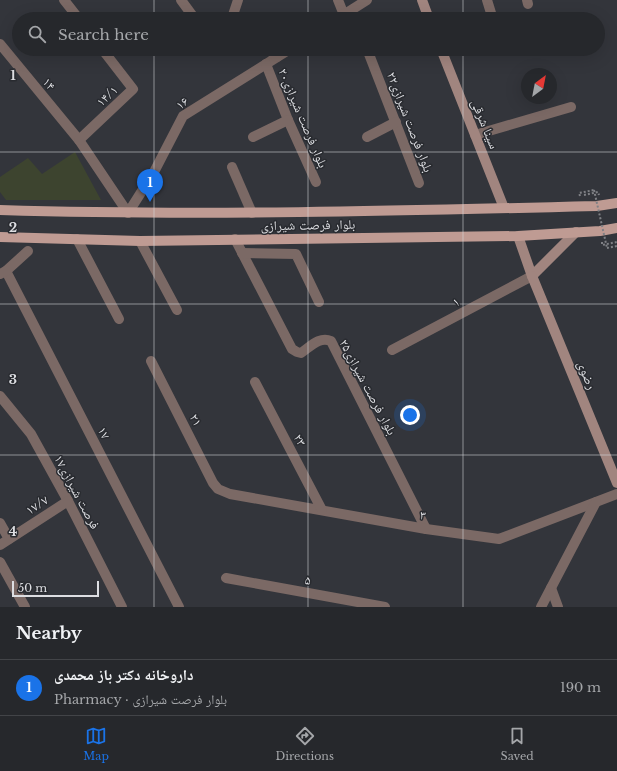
<!DOCTYPE html>
<html lang="en">
<head>
<meta charset="utf-8">
<style>
  body { margin:0; font-family:"Libre Baskerville","Noto Naskh Arabic",serif; background:#323438; color:#f1f3f6 }
  .compass { position:absolute; left:521px; top:68px; width:36px; height:36px; border-radius:50%; background:#26282c; box-shadow:0 4px 16px #0002; rotate:32deg }
  .scale { position:absolute; left:12px; bottom:10px; width:87px; box-sizing:border-box; padding-left:4px; border:2px solid #dddee2; border-top:0; font-size:11px; line-height:14px; white-space:nowrap; color:#dddee2; -webkit-text-stroke:3px #292b30; paint-order:stroke }
  .you { position:absolute; left:410px; top:415px; width:14px; height:14px; margin:-10px; border:3px solid #fff; border-radius:50%; background:#1a73e8; box-shadow:0 0 0 6px #1a73e833 }
  .badge { display:grid; place-items:center; width:26px; height:26px; border-radius:50%; background:#1a73e8; color:#fff; font-size:13px; font-weight:700 }
  .pin { position:absolute; translate:-50% -33px; filter:drop-shadow(0 1px 2px #0008) }
  .pin::after { content:''; position:absolute; top:21px; width:14px; height:12px; background:inherit; clip-path:polygon(0 0,100% 0,50% 100%) }
  .list { margin:0; padding:0; list-style:none }
  h2 { display:flex; justify-content:space-between; align-items:center; height:52px; margin:0; padding:0 16px; font-size:17px }
  h2 small { font-size:13px; font-weight:400; color:#a4a6a9 }
  .list li { display:grid; grid-template-columns:26px 1fr auto; gap:12px; align-items:center; box-sizing:border-box; height:56px; padding:0 16px; border-top:1px solid #424448 }
  .list b { display:block; font-size:15px; white-space:nowrap }
  .list p { margin:0; font-size:13px; white-space:nowrap; color:#a4a6a9 }
  .list em { font-size:13px; font-style:normal; color:#a4a6a9 }
  .icon { flex:none; width:22px; height:22px; fill:none; stroke:currentColor; stroke-width:2; stroke-linecap:round; stroke-linejoin:round }
  .map { position:relative; flex:none; width:617px; height:607px; overflow:hidden }
  .search { position:absolute; background:#26282c; box-shadow:0 4px 16px #0002; left:12px; right:12px; top:12px; height:44px; display:flex; align-items:center; gap:10px; box-sizing:border-box; padding:0 14px; border-radius:22px; color:#a4a6a9; font-size:15px }
  .sheet { height:108px; background:#26282c }
  nav { display:flex; justify-content:space-around; align-items:center; box-sizing:border-box; height:56px; border-top:1px solid #424448; background:#26282c; font-size:11px; color:#a4a6a9 }
  nav a { display:grid; justify-items:center; gap:2px }
  nav .on { color:#1a73e8 }
  .map>svg:first-child { display:block }
</style>
</head>
<body>
<div class="map">
<svg width="617" height="607" viewBox="0 0 617 607">
  <rect width="100%" height="100%" fill="#33353b"/>
  <!-- green -->
  <polygon fill="#3d442f" points="75,152 101,200 6,200 0,192 0,177 28,158 42,174"/>
  <g fill="none" stroke-linecap="round" stroke-linejoin="round">
    <!-- path -->
    <g stroke="#7f8085" stroke-width="2" stroke-dasharray="2 2" stroke-linecap="butt">
      <polyline points="584,195 598,192 599,195"/>
      <polyline points="580,196 579,193 594,190"/>
      <polyline points="602,242 602,245 617,242"/>
      <polyline points="607,248 617,246"/>
    </g>
    <!-- street -->
    <g stroke="#7b6965" stroke-width="10">
      <polyline points="64,0 79,19"/>
      <polyline points="181,0 195,19"/>
      <polyline points="338,0 344,15"/>
      <polyline points="487,0 491,13"/>
      <polyline points="527,0 528,4"/>
      <polyline points="234,19 232,18 238,0"/>
      <polyline points="337,19 367,0"/>
      <polyline points="0,44 79,140 128,213 154,172 183,116 290,49"/>
      <polyline points="268,49 277,57"/>
      <polyline points="367,49 419,183"/>
      <polyline points="266,64 288,120 316,182"/>
      <polyline points="475,135 571,107"/>
      <polyline points="253,137 288,120"/>
      <polyline points="367,137 396,122"/>
      <polyline points="79,140 133,89 102,49"/>
      <polyline points="232,167 252,213"/>
      <polyline points="77,239 119,319"/>
      <path d="M235,239L292,349L297,352L301,353C311,346 320,336 331,341L426,529"/>
      <polyline points="140,241 177,310"/>
      <polyline points="242,253 296,254 319,302"/>
      <polyline points="6,271 179,607"/>
      <polyline points="0,274 6,271 28,251"/>
      <polyline points="392,350 532,276"/>
      <polyline points="151,361 213,483 218,489 230,494 426,529 499,539 617,494"/>
      <polyline points="255,382 322,510"/>
      <polyline points="0,396 31,434 68,501 122,607"/>
      <polyline points="0,523 9,539"/>
      <polyline points="0,545 68,501"/>
      <polyline points="0,562 25,607"/>
      <polyline points="226,578 385,607"/>
      <polyline points="551,588 558,607"/>
      <polyline points="541,607 596,502"/>
    </g>
    <!-- secondary -->
    <g stroke="#a1857f" stroke-width="10">
      <polyline points="422,0 429,19"/>
      <polyline points="441,49 504,208"/>
      <polyline points="518,236 532,276 576,232"/>
      <polyline points="532,276 617,483"/>
    </g>
    <!-- primary -->
    <g stroke="#bf9b93" stroke-width="10">
      <path d="M0,210C199,216 398,211 597,206L617,203"/>
      <polyline points="0,237 140,241 518,236 600,231 617,228"/>
    </g>
    <!-- path-bridge -->
    <polyline stroke="#7f8085" stroke-width="2" stroke-dasharray="2 2" stroke-linecap="butt" points="594,190 607,248"/>
  </g>
  <!-- grid -->
  <path fill="none" stroke="#dddee2" stroke-width="1" stroke-opacity="0.55" d="M154,0V19M308,0V19M463,0V19M154,49V607M308,49V607M463,49V607M0,152H617M0,304H617M0,455H617"/>
  <g text-anchor="middle" dominant-baseline="central" stroke-width="3" stroke-linejoin="round" paint-order="stroke">
    <!-- street labels -->
    <g font-size="13" fill="#dddee2" stroke="#292b30">
      <text transform="translate(49 84) rotate(51)">۱۴</text>
      <text transform="translate(107 96) rotate(-43)">۱۴/۱</text>
      <text transform="translate(182 103) rotate(-38)">۱۶</text>
      <text transform="translate(303 118) rotate(67)">بلوار فرصت شیرازی۲۰</text>
      <text transform="translate(410 122) rotate(69)">بلوار فرصت شیرازی۲۲</text>
      <text transform="translate(485 124) rotate(68)">سینا شرقی</text>
      <text transform="translate(308 225) rotate(-1)">بلوار فرصت شیرازی</text>
      <text transform="translate(456 302) rotate(-28)">۱</text>
      <text transform="translate(587 375) rotate(68)">رضوی</text>
      <text transform="translate(368 387) rotate(62)">بلوار فرصت شیرازی۲۵</text>
      <text transform="translate(196 420) rotate(63)">۲۱</text>
      <text transform="translate(104 433) rotate(63)">۱۷</text>
      <text transform="translate(300 440) rotate(62)">۲۳</text>
      <text transform="translate(77 492) rotate(62)">۱۷فرصت شیرازی</text>
      <text transform="translate(37 505) rotate(-33)">۱۷/۷</text>
      <text transform="translate(423 515) rotate(10)">۳</text>
      <text transform="translate(308 580) rotate(10)">۵</text>
    </g>
  </g>
  <g font-size="13" text-anchor="middle" font-weight="bold" fill="#dddee2" stroke="#292b30" stroke-width="3" stroke-linejoin="round" paint-order="stroke">
    <text x="13" y="80">1</text>
    <text x="13" y="232">2</text>
    <text x="13" y="384">3</text>
    <text x="13" y="536">4</text>
  </g>
</svg>
<svg class="compass" viewBox="-18 -18 36 36"><path d="M0-13l5 13h-10z" fill="#e53935"/><path d="M0 13l5-13h-10z" fill="#a4a6a9"/></svg>
<div class="scale">50 m</div>
<div class="you"></div>
<div class="pin badge" style="left:150px;top:202px">1</div>
<div class="search"><svg class="icon" aria-label="search" viewBox="0 0 24 24"><circle cx="10" cy="10" r="6"/><path d="M15 15l6 6"/></svg>Search here</div>
</div>
<section class="sheet">
<h2>Nearby<small></small></h2>
<ul class="list">
<li><span class="badge">1</span><div><b>داروخانه دکتر باز محمدی</b><p>Pharmacy · بلوار فرصت شیرازی</p></div><em>190 m</em></li>
</ul>
</section>
<nav>
<a class="on"><svg class="icon" aria-label="map" viewBox="0 0 24 24"><path d="M3 6l6-2 6 2 6-2v14l-6 2-6-2-6 2zM9 4v14M15 6v14"/></svg>Map</a>
<a><svg class="icon" aria-label="directions" viewBox="0 0 24 24"><path d="M12 3l9 9-9 9-9-9zM9 14v-3h6M13 9l2 2-2 2"/></svg>Directions</a>
<a><svg class="icon" aria-label="saved" viewBox="0 0 24 24"><path d="M7 4h10v16l-5-4-5 4z"/></svg>Saved</a>
</nav>
</body>
</html>
